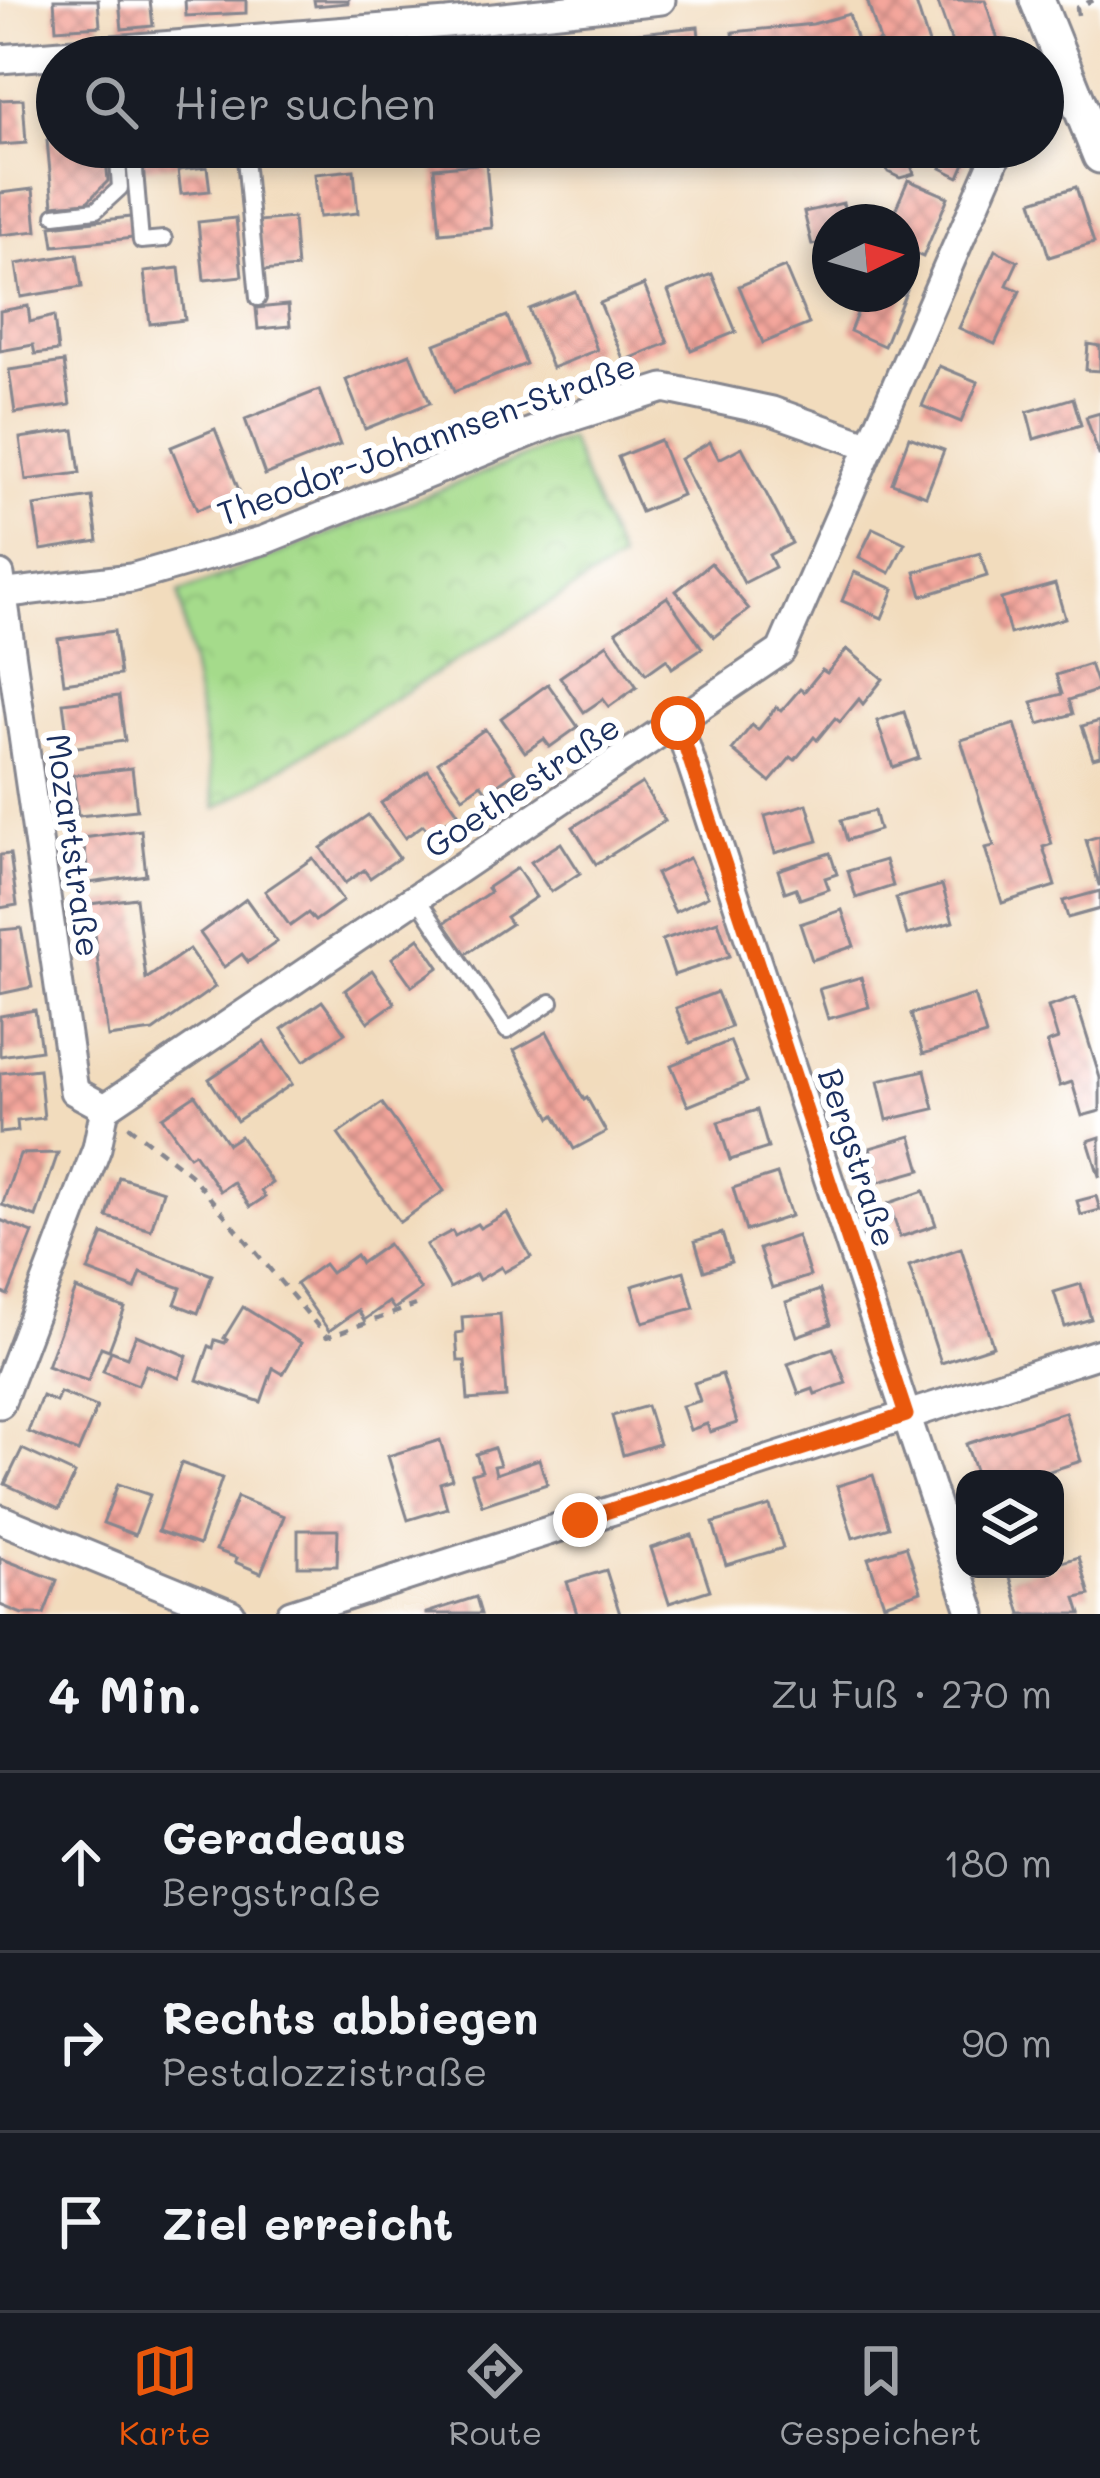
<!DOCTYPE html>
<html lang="de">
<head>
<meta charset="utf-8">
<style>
  body { margin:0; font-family:Mali,sans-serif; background:#20242c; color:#f1f3f6 }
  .controls { position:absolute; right:36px; bottom:36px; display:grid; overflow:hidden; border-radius:24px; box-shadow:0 6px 18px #0003 }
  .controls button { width:108px; height:108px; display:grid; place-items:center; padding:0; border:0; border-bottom:3px solid #363941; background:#171b24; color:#f1f3f6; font:60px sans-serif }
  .compass { position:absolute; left:812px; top:204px; width:108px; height:108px; border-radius:50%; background:#171b24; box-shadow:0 6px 18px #0003; rotate:85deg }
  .stop { position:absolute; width:36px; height:36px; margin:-27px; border:9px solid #ea580c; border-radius:50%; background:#fff }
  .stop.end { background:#ea580c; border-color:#fff; box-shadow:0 3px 12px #0008 }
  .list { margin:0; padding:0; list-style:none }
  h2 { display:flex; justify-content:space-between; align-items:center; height:156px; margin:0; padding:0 48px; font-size:51px }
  h2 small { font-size:39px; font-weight:400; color:#9ea1a6 }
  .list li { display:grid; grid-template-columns:78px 1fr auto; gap:36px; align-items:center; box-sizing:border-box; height:180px; padding:0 48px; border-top:3px solid #363941 }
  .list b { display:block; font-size:45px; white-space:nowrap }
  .list p { margin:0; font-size:39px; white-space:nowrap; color:#9ea1a6 }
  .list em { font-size:39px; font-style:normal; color:#9ea1a6 }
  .icon { flex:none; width:66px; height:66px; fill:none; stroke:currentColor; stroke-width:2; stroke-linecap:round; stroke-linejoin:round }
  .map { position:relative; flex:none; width:1100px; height:1614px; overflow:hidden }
  .search { position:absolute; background:#171b24; box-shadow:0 6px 18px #0003; left:36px; right:36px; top:36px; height:132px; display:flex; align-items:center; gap:30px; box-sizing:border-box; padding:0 42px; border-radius:66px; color:#9ea1a6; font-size:45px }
  .sheet { height:696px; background:#171b24 }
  nav { display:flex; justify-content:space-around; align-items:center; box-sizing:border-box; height:168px; border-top:3px solid #363941; background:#171b24; font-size:33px; color:#9ea1a6 }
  nav a { display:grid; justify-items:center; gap:6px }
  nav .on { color:#ea580c }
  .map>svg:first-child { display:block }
</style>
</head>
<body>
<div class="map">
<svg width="1100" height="1614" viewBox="0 0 1100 1614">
  <defs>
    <pattern id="park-crowns" width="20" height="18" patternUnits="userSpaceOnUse" patternTransform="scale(3)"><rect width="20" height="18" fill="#a5db8b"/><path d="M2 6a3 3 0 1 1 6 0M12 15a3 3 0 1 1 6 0" fill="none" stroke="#8dbc7a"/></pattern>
    <pattern id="building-cross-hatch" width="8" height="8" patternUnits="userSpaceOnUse" patternTransform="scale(3)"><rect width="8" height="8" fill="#f4a69b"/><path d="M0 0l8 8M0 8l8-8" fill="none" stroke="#c58882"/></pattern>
  </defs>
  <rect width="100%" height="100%" fill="#fff"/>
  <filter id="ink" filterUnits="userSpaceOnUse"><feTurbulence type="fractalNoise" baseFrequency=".00833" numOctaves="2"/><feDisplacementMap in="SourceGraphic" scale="24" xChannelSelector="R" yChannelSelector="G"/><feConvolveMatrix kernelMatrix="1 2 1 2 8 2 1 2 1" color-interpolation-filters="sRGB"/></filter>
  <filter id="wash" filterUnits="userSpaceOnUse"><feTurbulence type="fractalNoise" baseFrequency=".004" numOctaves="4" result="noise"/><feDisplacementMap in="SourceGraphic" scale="48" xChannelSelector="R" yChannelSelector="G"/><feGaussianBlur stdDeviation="2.7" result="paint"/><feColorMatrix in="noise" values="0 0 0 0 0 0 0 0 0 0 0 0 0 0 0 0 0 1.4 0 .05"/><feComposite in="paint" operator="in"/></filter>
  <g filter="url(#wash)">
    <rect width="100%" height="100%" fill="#f2dcbd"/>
    <!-- park -->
    <polygon fill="url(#park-crowns)" stroke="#608574" stroke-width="3" points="569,439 620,560 216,808 179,593"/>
    <g id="blocks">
      <!-- building -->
      <g fill="url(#building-cross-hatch)">
        <polygon points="54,0 98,0 100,26 56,29"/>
        <polygon points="119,0 150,0 153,26 122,29"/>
        <polygon points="185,0 246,0 246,13 186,16"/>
        <polygon points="314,0 348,0 348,3 315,6"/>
        <polygon points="867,0 915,0 930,47 898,57 735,57 733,32 813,24 849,14 859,48 880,41"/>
        <polygon points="937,0 985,0 1000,46 998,57 947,57 951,40"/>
        <polygon points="698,27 701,57 622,57 620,35"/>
        <polygon points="594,42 596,57 548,57 547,46"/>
        <polygon points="532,47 533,57 491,57 490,51"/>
        <polygon points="23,99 26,143 0,145 0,100"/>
        <polygon points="57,139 57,147 105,147 108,181 87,202 53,205 47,140"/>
        <polygon points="139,147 177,147 179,165 140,168"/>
        <polygon points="372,147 417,147 418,154 373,158"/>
        <polygon points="880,147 905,147 914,174 900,178 888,172"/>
        <polygon points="950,147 972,147 959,177 941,168"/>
        <polygon points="486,163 492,228 440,233 434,168"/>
        <polygon points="207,167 210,191 181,194 178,170"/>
        <polygon points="354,170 358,213 319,217 315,174"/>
        <polygon points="908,180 948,197 923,257 902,248 902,222 890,222"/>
        <polygon points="1076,187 1094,243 1049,257 1032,201"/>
        <polygon points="33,189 37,231 0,235 0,193"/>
        <polygon points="843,203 848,222 830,222 830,241 812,245 804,212"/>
        <polygon points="131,217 134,238 54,246 51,226"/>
        <polygon points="236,218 242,276 204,280 198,222"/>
        <polygon points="293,218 297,268 262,271 258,221"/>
        <polygon points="995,250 1018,261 1007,285 1020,291 995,344 959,328"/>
        <polygon points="77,254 82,287 21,297 16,264"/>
        <polygon points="785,267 809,324 763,343 739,286"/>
        <polygon points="179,268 185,320 150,324 144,272"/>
        <polygon points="712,274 736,332 691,350 668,291"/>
        <polygon points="902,279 910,282 884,346 850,331 865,294 902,294"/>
        <polygon points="644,285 668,343 624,361 600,303"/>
        <polygon points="575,291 597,350 552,368 529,309"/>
        <polygon points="288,305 290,326 258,329 256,308"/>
        <polygon points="28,306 30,322 54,316 58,351 35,354 33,345 0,351 0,311"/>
        <polygon points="507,316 526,364 454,392 435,344"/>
        <polygon points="1088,344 1100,346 1100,371 1086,370"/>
        <polygon points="410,354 430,403 365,429 346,380"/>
        <polygon points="64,362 70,405 15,413 9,370"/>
        <polygon points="939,366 978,382 961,422 922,406"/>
        <polygon points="319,390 340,445 265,475 245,419"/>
        <polygon points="1073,398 1081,425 1034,439 1027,412"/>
        <polygon points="1100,413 1100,455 1099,455 1086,417"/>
        <polygon points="215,429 240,493 197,510 171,447"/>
        <polygon points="74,430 80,473 26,480 20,438"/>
        <polygon points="909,437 944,450 926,496 892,483"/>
        <polygon points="660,440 682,495 641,512 618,457"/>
        <polygon points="710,442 719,459 742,447 792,543 769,555 775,567 744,583 680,459"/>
        <polygon points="92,497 98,541 41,550 34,506"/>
        <polygon points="873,528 905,543 890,573 859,557"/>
        <polygon points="980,553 987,576 922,596 915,572"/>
        <polygon points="711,563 749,609 714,637 676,591"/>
        <polygon points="854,572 894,589 882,618 842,601"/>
        <polygon points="1055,584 1065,618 1010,634 1001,599"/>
        <polygon points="667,597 702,648 672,668 667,659 646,674 616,631"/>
        <polygon points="114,631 120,675 64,683 58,639"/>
        <polygon points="607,644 637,687 609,707 603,699 584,712 560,677"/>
        <polygon points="847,649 883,679 863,704 859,699 840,722 835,718 817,740 814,737 795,760 791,757 770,782 732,750 752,725 758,730 776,707 781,711 800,689 804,692 822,670 827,673"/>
        <polygon points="1090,664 1099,690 1069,700 1073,714 1039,724 1032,702 1062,694 1056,675"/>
        <polygon points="548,684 578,727 550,747 544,739 525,752 501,718"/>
        <polygon points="119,696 125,741 69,748 63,703"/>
        <polygon points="904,712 919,758 893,767 877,721"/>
        <polygon points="1100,721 1100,756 1093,758 1082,726"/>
        <polygon points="1015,724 1052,844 1043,847 1055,886 1002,903 985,848 994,846 961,740"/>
        <polygon points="485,729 515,772 487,792 481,784 463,797 438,762"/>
        <polygon points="132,768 137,810 78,816 73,775"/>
        <polygon points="428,770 458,813 430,833 423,825 405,838 381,803"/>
        <polygon points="642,783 665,821 596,864 573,827"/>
        <polygon points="807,804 818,841 775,853 765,816"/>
        <polygon points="874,811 879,830 847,840 841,820"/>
        <polygon points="368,815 399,858 370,878 364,870 345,883 321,848"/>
        <polygon points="141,830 146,875 89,883 83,838"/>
        <polygon points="1100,836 1100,885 1099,885 1086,840"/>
        <polygon points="561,843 580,873 551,892 531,862"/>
        <polygon points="830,853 837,874 825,878 829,889 800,899 796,888 785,892 778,870"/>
        <polygon points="10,854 17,905 0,908 0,855"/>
        <polygon points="313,858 343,901 315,921 308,913 290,926 265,891"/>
        <polygon points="689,858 708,896 675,912 656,874"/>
        <polygon points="885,860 893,886 856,898 848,871"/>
        <polygon points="517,868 536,897 506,917 511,924 466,954 444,923 490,892 487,888"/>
        <polygon points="942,885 953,922 907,935 896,898"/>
        <polygon points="1100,891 1100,909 1068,918 1063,901"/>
        <polygon points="136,898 146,979 189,949 215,987 153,1031 108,1037 90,904"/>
        <polygon points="246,899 277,942 248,962 242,954 224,967 200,933"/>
        <polygon points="842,910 854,946 812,960 800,924"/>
        <polygon points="718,921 730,956 674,975 662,940"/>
        <polygon points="21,928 32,987 0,994 0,930"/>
        <polygon points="419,938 439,967 412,986 392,958"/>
        <polygon points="372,970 395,1003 368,1022 345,990"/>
        <polygon points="861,977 869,1007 828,1019 819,989"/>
        <polygon points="717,992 731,1027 690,1043 676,1008"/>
        <polygon points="974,995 986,1035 923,1054 911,1014"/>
        <polygon points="1075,998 1100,1078 1100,1111 1082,1116 1072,1082 1060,1086 1047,1043 1058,1039 1048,1007"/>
        <polygon points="322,1001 345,1033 304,1061 282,1029"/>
        <polygon points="35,1010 41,1050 0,1056 0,1016"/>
        <polygon points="547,1032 584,1100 587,1098 606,1132 574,1149 555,1115 551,1118 514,1050"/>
        <polygon points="730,1041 747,1082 688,1106 671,1065"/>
        <polygon points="264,1042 292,1084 237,1121 209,1079"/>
        <polygon points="39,1069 44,1118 17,1121 18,1131 0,1133 0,1073"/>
        <polygon points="925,1070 934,1109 887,1120 878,1081"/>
        <polygon points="195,1095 228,1144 240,1136 272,1183 261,1191 265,1197 250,1207 233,1182 220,1191 194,1153 189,1156 162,1117"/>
        <polygon points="382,1103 444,1191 400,1222 338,1134"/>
        <polygon points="757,1110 768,1148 730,1160 718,1122"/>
        <polygon points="911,1136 921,1170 879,1182 870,1148"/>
        <polygon points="1100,1137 1100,1176 1099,1176 1088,1141"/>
        <polygon points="58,1153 36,1217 2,1205 20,1154"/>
        <polygon points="777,1174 791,1216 746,1231 733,1188"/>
        <polygon points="119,1177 163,1191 151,1230 107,1217"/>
        <polygon points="924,1191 936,1225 900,1237 889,1203"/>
        <polygon points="1096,1196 1100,1210 1081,1215 1077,1201"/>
        <polygon points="507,1213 531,1257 504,1272 501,1267 479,1280 476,1274 450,1288 426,1245 452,1231 455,1236 477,1224 480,1228"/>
        <polygon points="0,1220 33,1233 8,1295 0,1292"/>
        <polygon points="722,1233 731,1262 704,1271 695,1241"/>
        <polygon points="103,1234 212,1275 198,1313 175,1304 181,1288 141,1273 135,1289 88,1271"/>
        <polygon points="797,1236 810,1276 772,1288 759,1249"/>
        <polygon points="388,1244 421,1290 394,1309 389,1302 364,1320 358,1310 329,1331 296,1284 324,1264 331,1273 356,1255 361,1263"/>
        <polygon points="961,1248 993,1346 941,1363 909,1266"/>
        <polygon points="684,1271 694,1308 643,1322 632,1286"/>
        <polygon points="1081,1284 1091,1319 1065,1327 1054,1292"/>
        <polygon points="76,1289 125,1308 109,1350 101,1347 88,1381 47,1366"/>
        <polygon points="820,1290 831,1324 797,1336 786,1302"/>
        <polygon points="243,1307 301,1343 283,1374 273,1368 261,1402 197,1380 209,1346 213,1348 215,1340 225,1343 227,1340 224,1338"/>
        <polygon points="500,1314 506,1397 468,1400 465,1361 458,1361 456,1333 463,1332 462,1317"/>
        <polygon points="136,1335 187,1356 179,1378 146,1365 138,1385 103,1371 111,1351 127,1357"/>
        <polygon points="833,1348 846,1383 815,1394 813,1389 799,1394 788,1364"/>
        <polygon points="722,1374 737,1423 710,1432 707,1424 690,1430 682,1406 700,1401 694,1383"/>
        <polygon points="60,1392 97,1407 78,1452 28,1432 42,1396 56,1402"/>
        <polygon points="647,1406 659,1444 623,1455 612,1416"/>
        <polygon points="1065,1412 1081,1461 1025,1479 978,1479 966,1444"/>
        <polygon points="440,1440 452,1479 440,1483 447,1508 408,1520 388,1456"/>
        <polygon points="494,1448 500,1465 494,1466 496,1474 539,1459 547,1484 482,1505 472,1474 482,1471 476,1454"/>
        <polygon points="22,1449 75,1474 59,1509 5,1484"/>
        <polygon points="181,1463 222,1478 199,1545 158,1531"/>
        <polygon points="873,1475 889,1527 853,1538 837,1486"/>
        <polygon points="118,1484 150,1495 135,1535 103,1523"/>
        <polygon points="237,1497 284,1516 261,1573 235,1562 237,1558 216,1550"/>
        <polygon points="770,1506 783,1548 726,1565 713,1523"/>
        <polygon points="298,1530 338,1530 337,1566 298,1566"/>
        <polygon points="692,1535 710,1590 669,1603 651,1548"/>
        <polygon points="906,1546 921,1591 884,1604 868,1558"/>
        <polygon points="1079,1557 1090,1595 1076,1598 1081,1614 1021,1614 1010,1577 1036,1569 1055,1569 1055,1564"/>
        <polygon points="0,1558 57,1580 44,1614 22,1614 0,1605"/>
        <polygon points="606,1570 620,1614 577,1614 567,1582"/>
        <polygon points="476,1597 481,1614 426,1614 426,1613"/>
      </g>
    </g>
  </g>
  <g filter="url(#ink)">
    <use href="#blocks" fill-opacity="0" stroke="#86868e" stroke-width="3"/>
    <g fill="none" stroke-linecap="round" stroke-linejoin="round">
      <!-- service casing -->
      <g stroke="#86868e" stroke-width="20">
        <g id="service">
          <polyline points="133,147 141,241 164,239"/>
          <polyline points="244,147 258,298"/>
          <polyline points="55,215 96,210 120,188 117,147"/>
          <polyline points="417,898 507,1031 551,1002"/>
        </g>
      </g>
      <!-- minor casing -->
      <g stroke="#86868e" stroke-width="33">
        <g id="minor">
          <polyline points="0,59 447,23 661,0"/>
          <polyline points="0,575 74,1091 105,1108"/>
          <polyline points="0,594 131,578 264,540 556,422 664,388 772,411 870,446"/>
          <polyline points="678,723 972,1614"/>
          <polyline points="0,1404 97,1148 105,1108 781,651 1000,147"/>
          <polyline points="0,1519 231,1614"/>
          <polyline points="291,1614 1100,1353"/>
        </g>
      </g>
      <!-- tertiary casing -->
      <g stroke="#86868e" stroke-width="39">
        <polyline id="tertiary" points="1037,0 1100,156"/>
      </g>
      <!-- path -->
      <g stroke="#86868e" stroke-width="4.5" stroke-dasharray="9 9" stroke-linecap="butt">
        <polyline points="1078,15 1077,8 1093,0"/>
        <polyline points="128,1126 190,1174 327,1337 416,1305"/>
      </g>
      <!-- service -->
      <use href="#service" stroke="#fff" stroke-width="14"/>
      <!-- minor -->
      <use href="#minor" stroke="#fff" stroke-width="27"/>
      <!-- tertiary -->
      <use href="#tertiary" stroke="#fff" stroke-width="33"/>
    </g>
  </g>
  <g fill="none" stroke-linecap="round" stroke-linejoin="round" filter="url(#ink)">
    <!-- route -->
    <polyline stroke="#ea580c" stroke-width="15" points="580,1520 906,1415 678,723"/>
  </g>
  <g text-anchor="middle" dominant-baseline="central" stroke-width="12" stroke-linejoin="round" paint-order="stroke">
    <!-- street labels -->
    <g font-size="33" fill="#1b2f5e" stroke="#fff">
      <text transform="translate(426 438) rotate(-20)">Theodor-Johannsen-Straße</text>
      <text transform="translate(521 785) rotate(-34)">Goethestraße</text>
      <text transform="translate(75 845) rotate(82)">Mozartstraße</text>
      <text transform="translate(859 1157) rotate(72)">Bergstraße</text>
    </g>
  </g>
</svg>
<div class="controls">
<button><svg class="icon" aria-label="layers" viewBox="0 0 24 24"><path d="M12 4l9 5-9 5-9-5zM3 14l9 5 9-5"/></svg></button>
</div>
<svg class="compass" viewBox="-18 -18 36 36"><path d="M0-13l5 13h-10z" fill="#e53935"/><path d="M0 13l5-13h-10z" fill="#9ea1a6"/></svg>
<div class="stop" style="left:678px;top:723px"></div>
<div class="stop end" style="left:580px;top:1520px"></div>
<div class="search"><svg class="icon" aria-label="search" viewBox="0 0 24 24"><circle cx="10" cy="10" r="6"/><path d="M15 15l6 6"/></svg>Hier suchen</div>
</div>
<section class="sheet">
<h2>4 Min.<small>Zu Fuß · 270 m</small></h2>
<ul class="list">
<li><svg class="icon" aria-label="ahead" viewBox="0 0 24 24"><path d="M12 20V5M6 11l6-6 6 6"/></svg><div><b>Geradeaus</b><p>Bergstraße</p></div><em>180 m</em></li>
<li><svg class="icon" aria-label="right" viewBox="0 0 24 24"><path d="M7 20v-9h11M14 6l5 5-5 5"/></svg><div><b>Rechts abbiegen</b><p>Pestalozzistraße</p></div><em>90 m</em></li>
<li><svg class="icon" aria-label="arrive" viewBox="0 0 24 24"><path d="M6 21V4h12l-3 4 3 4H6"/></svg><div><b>Ziel erreicht</b></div></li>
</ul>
</section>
<nav>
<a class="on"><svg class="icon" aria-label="map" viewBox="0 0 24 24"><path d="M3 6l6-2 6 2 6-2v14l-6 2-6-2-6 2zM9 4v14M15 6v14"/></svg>Karte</a>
<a><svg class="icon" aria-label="directions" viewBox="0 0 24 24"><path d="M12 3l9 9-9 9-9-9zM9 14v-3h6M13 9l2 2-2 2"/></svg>Route</a>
<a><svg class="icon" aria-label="saved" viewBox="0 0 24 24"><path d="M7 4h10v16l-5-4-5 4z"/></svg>Gespeichert</a>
</nav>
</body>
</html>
